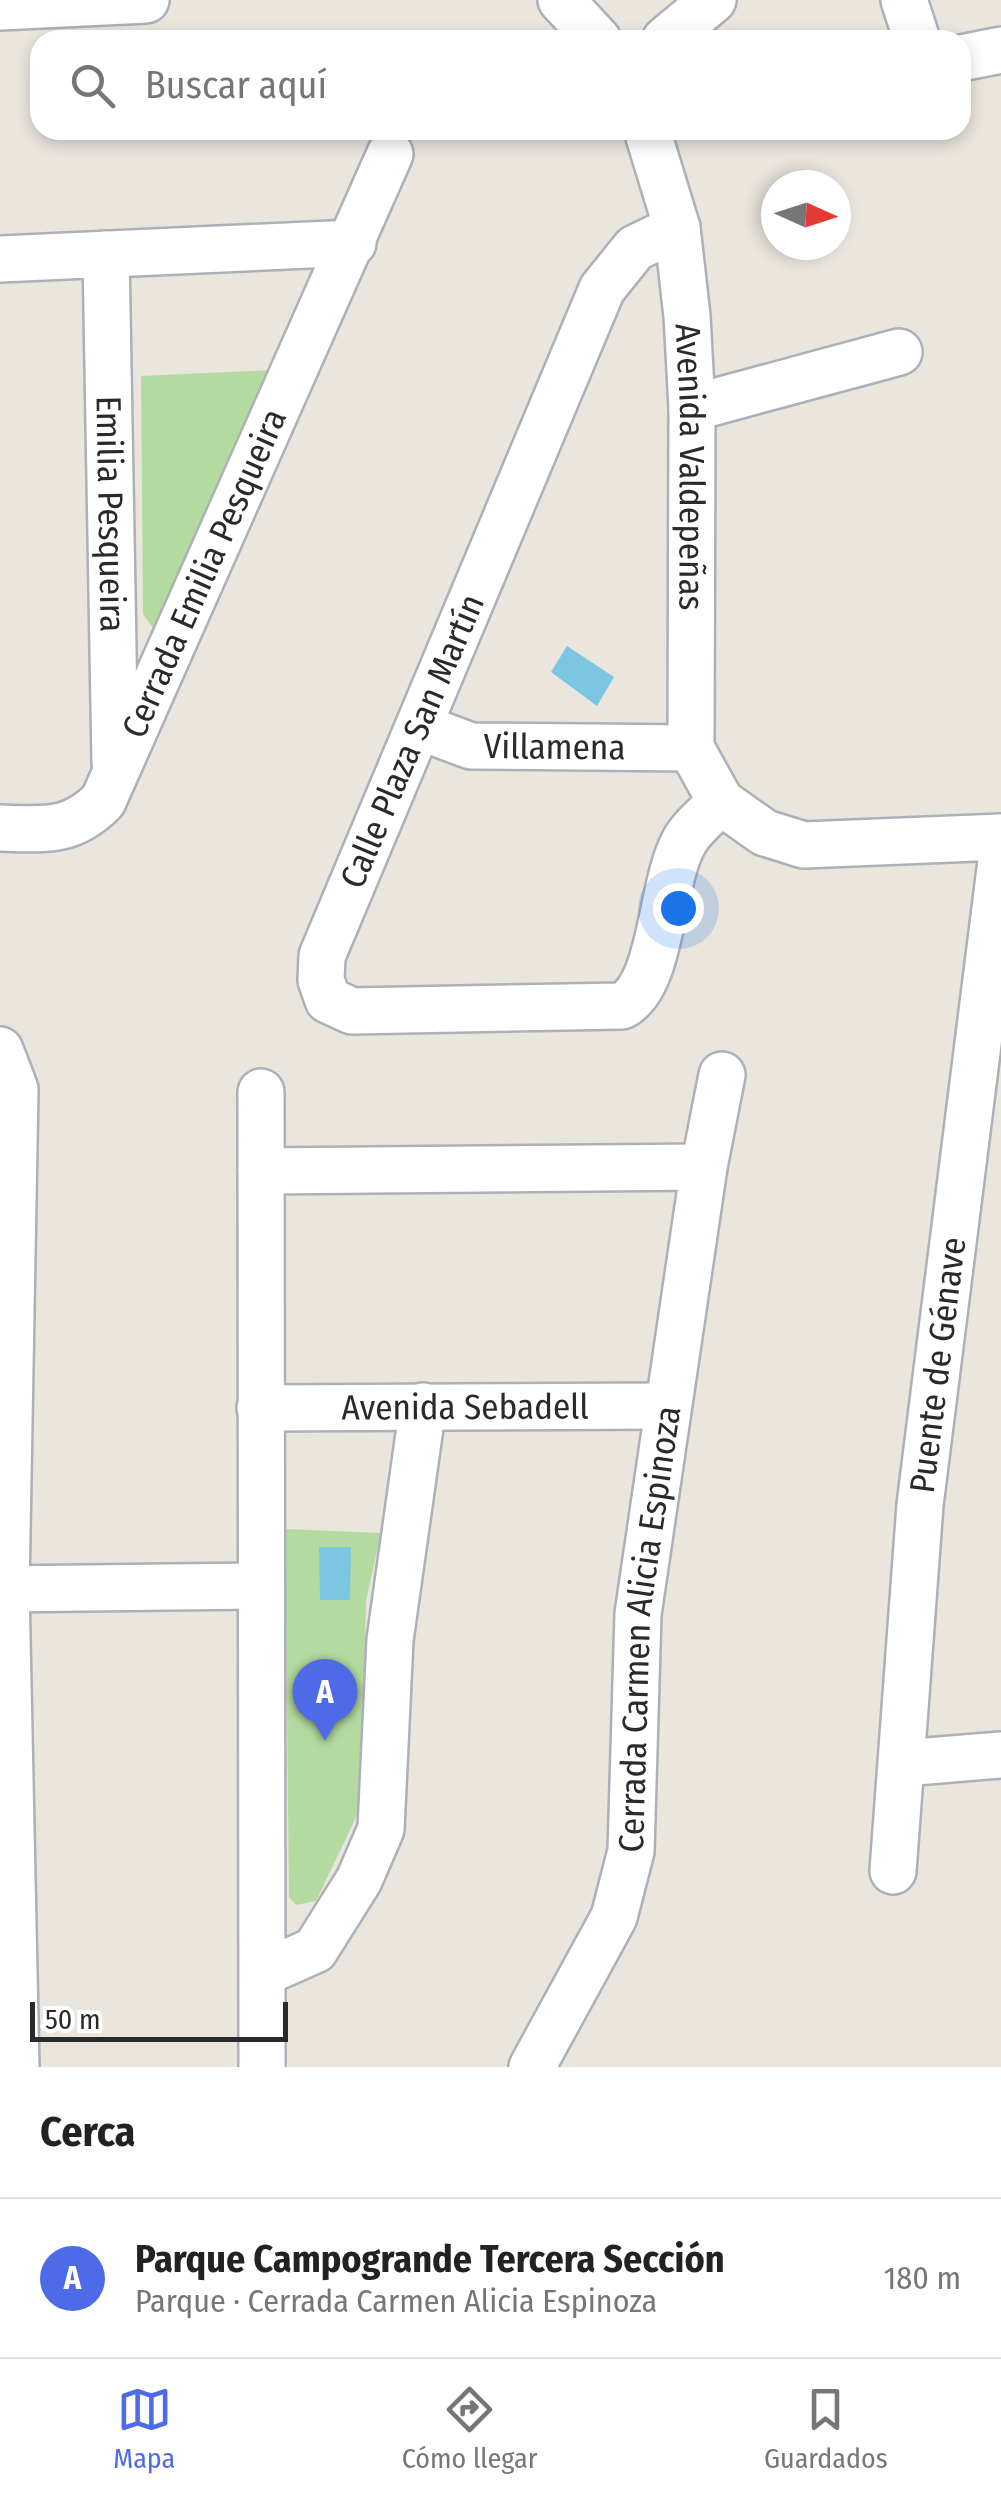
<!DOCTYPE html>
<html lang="es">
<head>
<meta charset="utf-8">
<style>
  body { margin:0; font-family:"Fira Sans Condensed",sans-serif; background:#f2f2f2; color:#222 }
  .compass { position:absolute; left:761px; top:170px; width:90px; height:90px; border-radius:50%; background:#fff; box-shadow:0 5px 15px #0003; rotate:93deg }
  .scale { position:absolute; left:30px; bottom:25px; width:258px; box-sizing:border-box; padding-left:10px; border:5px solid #2a2a2a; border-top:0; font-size:28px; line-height:35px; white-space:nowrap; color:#2a2a2a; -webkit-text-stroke:8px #fff; paint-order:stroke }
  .you { position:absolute; left:678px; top:908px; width:35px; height:35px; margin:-25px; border:8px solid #fff; border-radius:50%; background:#1a73e8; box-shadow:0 0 0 15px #1a73e833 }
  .badge { display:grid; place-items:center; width:65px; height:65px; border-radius:50%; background:#4e6be7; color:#fff; font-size:32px; font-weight:700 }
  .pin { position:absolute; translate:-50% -82px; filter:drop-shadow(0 2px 5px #0008) }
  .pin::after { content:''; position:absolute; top:52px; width:35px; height:30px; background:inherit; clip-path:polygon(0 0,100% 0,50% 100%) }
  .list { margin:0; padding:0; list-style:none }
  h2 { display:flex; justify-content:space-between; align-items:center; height:130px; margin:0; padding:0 40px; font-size:42px }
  h2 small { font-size:32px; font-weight:400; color:#767676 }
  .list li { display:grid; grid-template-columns:65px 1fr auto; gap:30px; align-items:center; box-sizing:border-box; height:160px; padding:0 40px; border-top:2px solid #e0e0e0 }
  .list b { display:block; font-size:38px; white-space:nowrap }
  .list p { margin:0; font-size:32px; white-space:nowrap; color:#767676 }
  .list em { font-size:32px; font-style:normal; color:#767676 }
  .icon { flex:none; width:55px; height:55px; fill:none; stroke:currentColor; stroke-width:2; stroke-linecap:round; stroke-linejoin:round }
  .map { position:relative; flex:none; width:1001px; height:2067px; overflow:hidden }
  .search { position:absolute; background:#fff; box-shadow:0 5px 15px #0003; left:30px; right:30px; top:30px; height:110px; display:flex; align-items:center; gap:25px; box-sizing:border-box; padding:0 35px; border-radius:30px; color:#767676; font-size:38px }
  .sheet { height:290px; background:#fff }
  nav { display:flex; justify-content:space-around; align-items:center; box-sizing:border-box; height:140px; border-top:2px solid #e0e0e0; background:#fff; font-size:28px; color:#767676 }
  nav a { display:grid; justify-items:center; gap:5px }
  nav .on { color:#4e6be7 }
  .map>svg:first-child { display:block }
</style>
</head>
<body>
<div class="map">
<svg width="1001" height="2067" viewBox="0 0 1001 2067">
  <rect width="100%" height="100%" fill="#eae5dd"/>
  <!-- green -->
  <g fill="#b4db9f">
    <polygon points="274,370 163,629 153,628 143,614 141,376"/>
    <polygon points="285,1529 381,1533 366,1601 361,1807 316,1901 296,1905 289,1897"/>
  </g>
  <!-- water -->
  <g fill="#7bc7e2">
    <polygon points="567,646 614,677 597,706 551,672"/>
    <polygon points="319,1547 351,1547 350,1600 320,1600"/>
  </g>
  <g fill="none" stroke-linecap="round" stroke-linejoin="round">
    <!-- minor casing -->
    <g stroke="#aeb0b9" stroke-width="50">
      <g id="minor">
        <polyline points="561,0 598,40"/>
        <polyline points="904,0 917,40"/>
        <polyline points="0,7 146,0"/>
        <polyline points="665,40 713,0"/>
        <polyline points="961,58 1001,50"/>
        <path id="s1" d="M647,130L677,228L687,316L692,408L691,748L721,802L765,833L804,845L1001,837"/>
        <path d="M677,228L635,248L602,289L322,956L321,980L328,1000L352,1011L622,1006C663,985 660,885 684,842C692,827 709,814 721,802"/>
        <path id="s2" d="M106,254L115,762"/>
        <polyline points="0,259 353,243"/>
        <polyline points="692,408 899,352"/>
        <path id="s3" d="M420,727L471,746L691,748"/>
        <path id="s4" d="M0,828C44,829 70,834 103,801L390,154"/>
        <polyline points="0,1050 15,1089 6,1589 16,2067"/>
        <polyline points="261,1092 262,2067"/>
        <polyline points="261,1171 704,1167"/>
        <path id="s5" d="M260,1408L668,1406"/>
        <polyline points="0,1589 260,1586"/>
        <polyline points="903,1763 1001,1755"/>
        <path id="s6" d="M893,1871L920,1505L1001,861"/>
        <polyline points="263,1973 315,1950 359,1880 381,1829 390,1640 423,1406"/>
        <path id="s7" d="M532,2067L614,1917L631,1851L638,1614L704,1167L722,1075"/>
      </g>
    </g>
    <!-- minor -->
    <use href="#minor" stroke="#fff" stroke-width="45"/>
  </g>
  <g text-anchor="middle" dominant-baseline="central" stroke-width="10" stroke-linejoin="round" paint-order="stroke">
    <!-- street labels -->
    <g font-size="35" fill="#2a2a2a" stroke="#fff">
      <text stroke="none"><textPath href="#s1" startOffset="342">Avenida Valdepeñas</textPath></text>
      <text stroke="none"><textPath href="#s2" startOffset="260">Emilia Pesqueira</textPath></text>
      <text stroke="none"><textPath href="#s4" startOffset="360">Cerrada Emilia Pesqueira</textPath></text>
      <text transform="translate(412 741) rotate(-67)">Calle Plaza San Martín</text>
      <text stroke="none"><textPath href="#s3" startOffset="138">Villamena</textPath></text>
      <text stroke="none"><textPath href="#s6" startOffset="508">Puente de Génave</textPath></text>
      <text stroke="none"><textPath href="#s5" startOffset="205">Avenida Sebadell</textPath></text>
      <text stroke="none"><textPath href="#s7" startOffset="462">Cerrada Carmen Alicia Espinoza</textPath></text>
    </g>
  </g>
</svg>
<svg class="compass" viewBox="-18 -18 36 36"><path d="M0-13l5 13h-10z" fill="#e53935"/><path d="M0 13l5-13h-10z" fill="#767676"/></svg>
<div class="scale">50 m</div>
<div class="you"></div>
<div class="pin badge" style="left:325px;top:1741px">A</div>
<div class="search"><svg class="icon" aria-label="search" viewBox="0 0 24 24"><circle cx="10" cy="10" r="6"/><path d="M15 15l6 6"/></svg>Buscar aquí</div>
</div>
<section class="sheet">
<h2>Cerca<small></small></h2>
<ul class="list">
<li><span class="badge">A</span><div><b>Parque Campogrande Tercera Sección</b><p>Parque · Cerrada Carmen Alicia Espinoza</p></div><em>180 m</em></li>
</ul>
</section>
<nav>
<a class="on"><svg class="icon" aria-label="map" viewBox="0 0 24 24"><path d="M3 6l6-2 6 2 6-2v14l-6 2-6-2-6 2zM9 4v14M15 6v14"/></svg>Mapa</a>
<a><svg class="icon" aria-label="directions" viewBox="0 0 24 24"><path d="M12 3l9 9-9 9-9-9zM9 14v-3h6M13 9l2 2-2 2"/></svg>Cómo llegar</a>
<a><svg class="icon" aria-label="saved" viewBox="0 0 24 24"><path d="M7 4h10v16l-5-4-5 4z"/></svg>Guardados</a>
</nav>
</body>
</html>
